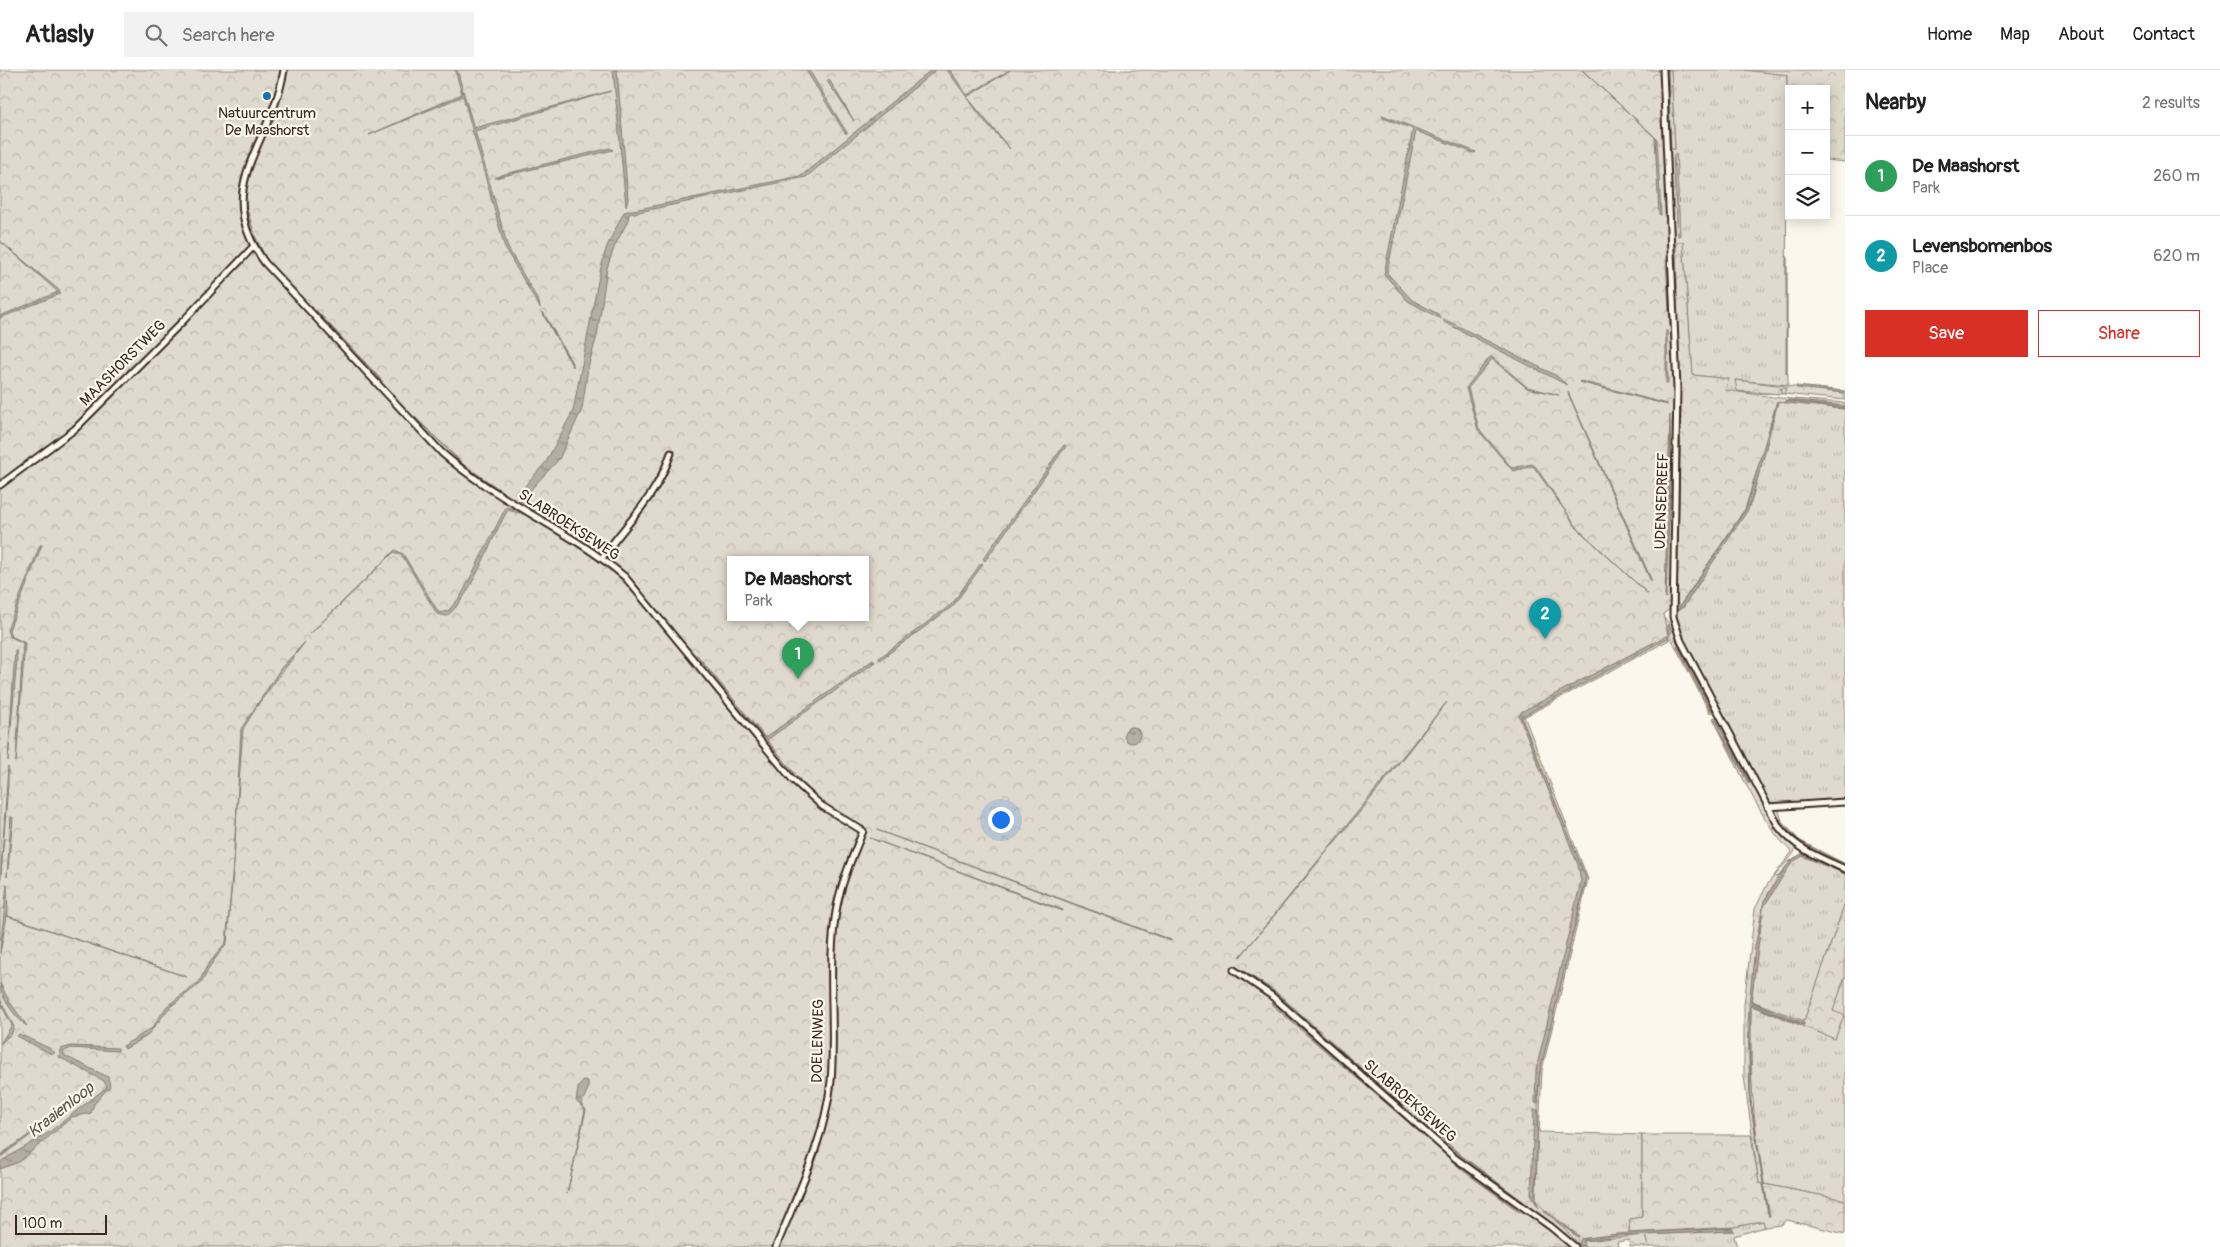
<!DOCTYPE html>
<html lang="en">
<head>
<meta charset="utf-8">
<style>
  body { margin:0; font-family:Pangolin,sans-serif; background:#f2f2f2; color:#222 }
  .controls { position:absolute; right:15px; top:15px; display:grid; overflow:hidden; border-radius:0px; box-shadow:0 2px 12px #0003 }
  .controls button { width:45px; height:45px; display:grid; place-items:center; padding:0; border:0; border-bottom:1px solid #e0e0e0; background:#fff; color:#222; font:25px sans-serif }
  .scale { position:absolute; left:15px; bottom:12px; width:92px; box-sizing:border-box; padding-left:5px; border:2px solid #3b2a1e; border-top:0; font-size:14px; line-height:18px; white-space:nowrap; color:#3b2a1e; -webkit-text-stroke:4px #fbf7ec; paint-order:stroke }
  .you { position:absolute; left:1000px; top:749px; width:18px; height:18px; margin:-12px; border:4px solid #fff; border-radius:50%; background:#1a73e8; box-shadow:0 0 0 8px #1a73e833 }
  .badge { display:grid; place-items:center; width:32px; height:32px; border-radius:50%; background:#d93025; color:#fff; font-size:16px; font-weight:700 }
  .pin { position:absolute; translate:-50% -41px; filter:drop-shadow(0 1px 2px #0008) }
  .pin::after { content:''; position:absolute; top:26px; width:18px; height:15px; background:inherit; clip-path:polygon(0 0,100% 0,50% 100%) }
  .popup { position:absolute; left:727px; top:486px; width:142px; height:65px; box-sizing:border-box; display:grid; place-content:center; border-radius:0px; background:#fff; filter:drop-shadow(0 1px 4px #0005); font-size:16px; white-space:nowrap; color:#767676 }
  .popup b { font-size:19px; color:#222 }
  .popup::after { content:''; position:absolute; left:50%; top:100%; margin-left:-10px; border:10px solid transparent; border-top-color:#fff }
  .list { margin:0; padding:0; list-style:none }
  h2 { display:flex; justify-content:space-between; align-items:center; height:65px; margin:0; padding:0 20px; font-size:21px }
  h2 small { font-size:16px; font-weight:400; color:#767676 }
  .list li { display:grid; grid-template-columns:32px 1fr auto; gap:15px; align-items:center; box-sizing:border-box; height:80px; padding:0 20px; border-top:1px solid #e0e0e0 }
  .list b { display:block; font-size:19px; white-space:nowrap }
  .list p { margin:0; font-size:16px; white-space:nowrap; color:#767676 }
  .list em { font-size:16px; font-style:normal; color:#767676 }
  .actions { display:flex; gap:10px; padding:15px 20px }
  .actions a { flex:1; padding:11px 0; border:1px solid #d93025; border-radius:0px; text-align:center; font-size:18px; color:#d93025 }
  .actions .main { background:#d93025; color:#fff }
  .icon { flex:none; width:28px; height:28px; fill:none; stroke:currentColor; stroke-width:2; stroke-linecap:round; stroke-linejoin:round }
  .map { position:relative; flex:none; width:1845px; height:1177px; overflow:hidden }
  header { display:flex; align-items:center; gap:30px; box-sizing:border-box; height:70px; padding:0 25px; background:#fff; border-bottom:1px solid #e0e0e0 }
  header strong { font-size:24px }
  nav { display:flex; gap:28px; margin-inline-start:auto; font-size:18px }
  .search { width:350px; height:45px; background:#f2f2f2; display:flex; align-items:center; gap:12px; box-sizing:border-box; padding:0 18px; border-radius:0px; color:#767676; font-size:19px }
  main { display:flex }
  aside { flex:1; background:#fff }
  .map>svg:first-child { display:block }
</style>
</head>
<body>
<header>
<strong>Atlasly</strong>
<div class="search"><svg class="icon" aria-label="search" viewBox="0 0 24 24"><circle cx="10" cy="10" r="6"/><path d="M15 15l6 6"/></svg>Search here</div>
<nav><a>Home</a><a>Map</a><a>About</a><a>Contact</a></nav>
</header>
<main>
<div class="map">
<svg width="1845" height="1177" viewBox="0 0 1845 1177">
  <defs>
    <pattern id="grass-tufts" width="24" height="20" patternUnits="userSpaceOnUse" patternTransform="scale(1.25)"><rect width="24" height="20" fill="#dfd9ce"/><path d="M3 7l-1-3M5 7V3M7 7l1-3M15 17l-1-3M17 17v-4M19 17l1-3" fill="none" stroke="#c0bab0"/></pattern>
    <pattern id="forest-crowns" width="20" height="18" patternUnits="userSpaceOnUse" patternTransform="scale(1.25)"><rect width="20" height="18" fill="#dfd9ce"/><path d="M2 6a3 3 0 1 1 6 0M12 15a3 3 0 1 1 6 0" fill="none" stroke="#c0bab0"/></pattern>
    <pattern id="water-ripples" width="26" height="14" patternUnits="userSpaceOnUse" patternTransform="scale(1.25)"><rect width="26" height="14" fill="#b6aea2"/><path d="M2 4q2-2 4 0t4 0M15 11q2-2 4 0t4 0" fill="none" stroke="#958e83"/></pattern>
  </defs>
  <rect width="100%" height="100%" fill="#fbf7ec"/>
  <filter id="ink" filterUnits="userSpaceOnUse"><feTurbulence type="fractalNoise" baseFrequency=".02" numOctaves="2"/><feDisplacementMap in="SourceGraphic" scale="10" xChannelSelector="R" yChannelSelector="G"/><feConvolveMatrix kernelMatrix="1 2 1 2 8 2 1 2 1" color-interpolation-filters="sRGB"/></filter>
  <g filter="url(#ink)">
    <!-- grass -->
    <g fill="url(#grass-tufts)" stroke="#8d8276" fill-rule="evenodd">
      <path d="M1665,0H1668L1671,79H1675L1671,0H1745L1787,4L1786,303L1788,304V315L1735,310L1781,323L1780,318H1787L1792,324L1716,322L1681,313ZM1676,84L1680,165L1678,166L1673,87ZM1676,172H1683L1693,305L1729,309L1684,308Z"/>
      <path d="M1777,328L1746,439L1684,530L1683,538L1751,433L1778,332L1845,339V730L1768,734L1681,566L1674,533ZM1758,393L1741,446L1679,536Z"/>
      <path d="M1568,466L1673,556L1715,640L1710,643L1671,568L1524,646L1588,809L1542,1000L1539,1062L1642,1065V1147L1630,1149L1629,1163L1581,1169V1177H1578L1527,1137L1534,1134L1539,1137L1535,1129L1538,1040H1534L1535,1033L1538,1032L1540,1001L1586,808L1521,647L1668,568L1672,561L1668,554V564L1666,566L1521,642L1506,646L1498,616L1648,537L1568,467L1486,600H1481L1532,518ZM1678,575L1712,641H1711L1677,576ZM1544,1141H1546L1579,1167H1577Z"/>
      <path d="M1719,647L1780,763L1795,777L1794,783L1775,806L1778,807C1803,771 1811,785 1845,801V803L1802,784L1794,788L1778,807L1764,831L1755,878L1748,952L1750,1030L1763,1114H1759L1744,1006V935L1755,839L1767,815L1792,782C1764,760 1731,682 1713,648ZM1716,649L1750,713L1749,714L1714,650Z"/>
      <path d="M1778,738L1782,751L1778,748L1793,767L1802,773L1845,794V797C1812,782 1790,775 1772,742Z"/>
      <polygon points="1802,786 1845,804 1845,833 1804,951 1751,932 1763,838 1792,791"/>
      <path d="M1845,907V1130L1764,1114C1753,1054 1749,995 1751,934L1835,969L1833,941Z"/>
      <polygon points="1763,1151 1765,1157 1734,1166 1737,1177 1649,1177 1646,1165 1731,1161 1734,1161 1732,1158 1642,1161 1734,1157"/>
    </g>
    <!-- forest -->
    <g fill="url(#forest-crowns)" stroke="#8d8276" fill-rule="evenodd">
      <path d="M0,0H1665L1677,219L1676,172H1683L1693,305L1729,309L1725,320L1780,328L1845,333V336L1785,331L1845,339L1778,332L1745,439L1679,537L1678,534L1663,544L1669,570L1522,648L1586,812L1539,999L1536,1131L1582,1177H0ZM730,490H866V548H730Z"/>
      <polygon points="1668,0 1671,0 1675,79 1671,79"/>
      <polygon points="1745,0 1845,0 1845,92 1826,90 1826,19 1789,19 1789,86 1786,86 1787,5"/>
      <polygon points="1674,84 1676,84 1680,165 1678,166"/>
      <polygon points="1735,310 1845,323 1845,330 1784,324 1786,318 1780,318 1782,324 1737,321"/>
      <polygon points="1845,833 1845,907 1833,941 1844,945 1835,969 1752,936 1803,955 1752,931 1804,951"/>
      <polygon points="1642,1065 1751,1065 1759,1113 1763,1114 1768,1144 1770,1146 1764,1114 1845,1130 1845,1164 1787,1150 1781,1155 1765,1157 1763,1151 1734,1157 1629,1163 1630,1149 1642,1147"/>
      <polygon points="1646,1165 1649,1177 1630,1177 1629,1170 1617,1172 1618,1177 1609,1175 1584,1177 1582,1174 1583,1171"/>
    </g>
    <!-- water -->
    <g fill="url(#water-ripples)" stroke="#85796d">
      <polygon points="455,0 457,0 474,58 611,21 475,61 508,178 539,232 540,238 505,178 463,26 369,65 462,24"/>
      <polygon points="613,0 617,0 628,129 626,136"/>
      <polygon points="806,0 809,0 847,63 845,63"/>
      <polygon points="931,0 936,0 806,107 629,144 628,151 615,175 607,198 597,266 588,297 582,339 559,389 533,417 526,427 524,438 520,435 524,417 546,392 573,341 600,201 607,176 624,142 801,106"/>
      <polygon points="947,0 950,0 967,25 1010,0 967,27 1010,79 982,48"/>
      <polygon points="1582,0 1657,69 1661,145 1659,144 1655,67"/>
      <polygon points="828,10 830,11 854,51 827,11"/>
      <polygon points="1382,45 1476,82 1474,83 1416,61 1387,203 1412,230 1438,244 1441,249 1408,231 1384,204 1413,59 1383,48"/>
      <polygon points="610,78 613,80 495,108 501,105"/>
      <polygon points="247,139 255,166 265,186 251,162 245,140"/>
      <polygon points="0,171 59,220 60,224 0,248 0,246 58,222"/>
      <polygon points="1787,188 1787,304 1786,189"/>
      <polygon points="1666,190 1668,190 1669,198 1670,255"/>
      <polygon points="316,240 375,303 383,312 317,242"/>
      <polygon points="1444,249 1557,306 1567,315 1444,252"/>
      <polygon points="1666,260 1667,261 1668,314 1666,313"/>
      <polygon points="1492,287 1527,317 1559,325 1527,318 1492,289 1468,318 1479,359 1512,398 1532,394 1536,397 1576,457 1648,524 1579,460 1533,396 1513,401 1478,360 1466,318 1489,288"/>
      <polygon points="1581,311 1663,333 1668,335 1579,312"/>
      <polygon points="1796,316 1845,321 1845,323 1797,318"/>
      <polygon points="1568,322 1652,511 1651,512 1568,323"/>
      <polygon points="1789,330 1845,336 1845,338 1785,331"/>
      <polygon points="1777,331 1764,386 1748,440 1682,538 1677,541 1746,439"/>
      <polygon points="1681,336 1677,534 1676,532"/>
      <polygon points="1670,345 1671,394 1666,528 1665,526"/>
      <polygon points="414,346 464,395 503,422 462,394"/>
      <polygon points="1064,375 1066,376 985,491 983,489"/>
      <path d="M506,437L522,441L519,443L508,440C490,469 473,525 447,546L437,544L403,487L394,482L308,566L395,480L403,484L439,543L448,541L461,526Z"/>
      <polygon points="40,475 42,475 9,560 11,566 25,573 16,692 23,573 9,566 7,560"/>
      <polygon points="981,493 983,494 953,536 880,590 879,588 952,534"/>
      <polygon points="1668,554 1672,561 1668,568 1521,647 1586,808 1540,1001 1537,1033 1535,1033 1536,1000 1581,811 1578,795 1519,646 1521,642 1666,566 1668,564"/>
      <polygon points="305,572 259,633 243,659 227,873 210,896 202,912 170,937 147,966 125,979 123,976 152,958 167,936 199,912 207,896 226,872 234,794 241,659 281,598"/>
      <polygon points="1678,575 1712,641 1709,639 1677,576"/>
      <polygon points="16,580 17,589 8,691 15,581"/>
      <polygon points="696,584 765,668 873,590 875,592 767,670 810,722"/>
      <polygon points="1447,632 1377,721 1240,887 1446,633"/>
      <polygon points="1716,649 1750,713 1749,714 1714,650"/>
      <circle cx="1132" cy="665" r="8"/>
      <polygon points="8,697 8,714 0,817"/>
      <polygon points="11,746 13,748 7,807 11,747"/>
      <path d="M1778,747L1799,770L1845,794C1819,782 1793,773 1778,747Z"/>
      <polygon points="877,760 1171,870 1171,871"/>
      <polygon points="870,768 1063,840 1063,841"/>
      <polygon points="1802,784 1845,804 1803,786 1792,792 1763,838 1751,932 1804,953 1804,955 1751,934 1751,1030 1769,1147 1750,1030 1749,934 1755,878 1764,831 1790,791"/>
      <polygon points="7,814 8,846 187,907 7,846 0,883"/>
      <polygon points="1242,900 1276,922 1430,1060 1275,923"/>
      <path d="M0,913L9,931L27,956C16,949 0,926 0,913Z"/>
      <polygon points="0,929 14,957 12,963 0,974 12,955 0,933"/>
      <polygon points="1272,932 1423,1065 1271,934"/>
      <polygon points="19,964 51,979 55,983 51,984 17,966"/>
      <polygon points="71,976 118,978 118,981 71,978 63,982 65,986 108,1007 110,1016 94,1034 91,1043 72,1047 19,1092 0,1099 0,1093 3,1090 48,1063 107,1017 104,1011 59,987 61,979"/>
      <polygon points="583,1010 588,1011 588,1019 581,1034 586,1040 567,1124 585,1040 576,1031 578,1019"/>
      <polygon points="95,1019 94,1020 0,1087 0,1085"/>
      <polygon points="1534,1040 1538,1040 1535,1129 1539,1138 1531,1126"/>
      <polygon points="1436,1063 1462,1086 1528,1135 1455,1081"/>
      <polygon points="1437,1077 1520,1142 1462,1100"/>
      <polygon points="1546,1141 1578,1165 1579,1167 1544,1142"/>
      <polygon points="1732,1158 1734,1161 1731,1161 1617,1166 1583,1171 1584,1177 1579,1174 1581,1169 1618,1164"/>
    </g>
    <g fill="none" stroke-linecap="round" stroke-linejoin="round">
      <!-- stream -->
      <polyline stroke="#85796d" stroke-width="2" points="543,243 573,296"/>
      <!-- minor casing -->
      <g stroke="#3b2a1e" stroke-width="9">
        <g id="minor">
          <path d="M284,0C272,75 209,117 265,193L442,383C498,432 569,459 625,507L792,709L822,736L863,761C853,785 842,811 837,836C826,894 836,953 831,1011C825,1069 798,1123 776,1177"/>
          <path d="M1663,0L1677,318L1673,547L1681,571L1779,757C1796,779 1820,788 1845,799"/>
          <polyline points="0,415 75,359 184,250 253,177"/>
          <path d="M602,488C628,450 655,430 671,383"/>
          <polyline points="1768,737 1845,732"/>
          <polyline points="1234,900 1272,926 1455,1088 1551,1157 1575,1177"/>
        </g>
      </g>
      <!-- minor -->
      <use href="#minor" stroke="#fbf7ec" stroke-width="5"/>
    </g>
  </g>
  <!-- markers -->
  <circle fill="#1f6fb2" stroke="#fbf7ec" stroke-width="2" cx="267" cy="26" r="5"/>
  <g text-anchor="middle" dominant-baseline="central" stroke-width="4.5" stroke-linejoin="round" paint-order="stroke">
    <!-- poi labels -->
    <g font-size="15" fill="#3b2a1e" stroke="#fbf7ec">
      <text x="267" y="43">Natuurcentrum<tspan x="267" dy="17">De Maashorst</tspan></text>
    </g>
    <!-- street labels -->
    <g font-size="15" fill="#3b2a1e" stroke="#fbf7ec">
      <text transform="translate(123 293) rotate(-45)">MAASHORSTWEG</text>
      <text transform="translate(1662 431) rotate(-88)">UDENSEDREEF</text>
      <text transform="translate(569 455) rotate(33)">SLABROEKSEWEG</text>
      <text transform="translate(818 971) rotate(-89)">DOELENWEG</text>
      <text transform="translate(1410 1031) rotate(41)">SLABROEKSEWEG</text>
    </g>
    <!-- water labels -->
    <g font-size="16" font-style="italic" fill="#605246" stroke="#fbf7ec">
      <text transform="translate(61 1040) rotate(-38)">Kraaienloop</text>
    </g>
  </g>
</svg>
<div class="controls">
<button>+</button>
<button>−</button>
<button><svg class="icon" aria-label="layers" viewBox="0 0 24 24"><path d="M12 4l9 5-9 5-9-5zM3 14l9 5 9-5"/></svg></button>
</div>
<div class="scale">100 m</div>
<div class="you"></div>
<div class="pin badge" style="left:798px;top:609px;background:#2e9e5b">1</div>
<div class="popup"><b>De Maashorst</b>Park</div>
<div class="pin badge" style="left:1545px;top:569px;background:#0f9aa8">2</div>
</div>
<aside>
<h2>Nearby<small>2 results</small></h2>
<ul class="list">
<li><span class="badge" style="background:#2e9e5b">1</span><div><b>De Maashorst</b><p>Park</p></div><em>260 m</em></li>
<li><span class="badge" style="background:#0f9aa8">2</span><div><b>Levensbomenbos</b><p>Place</p></div><em>620 m</em></li>
</ul>
<div class="actions"><a class="main">Save</a><a>Share</a></div>
</aside>
</main>
</body>
</html>
